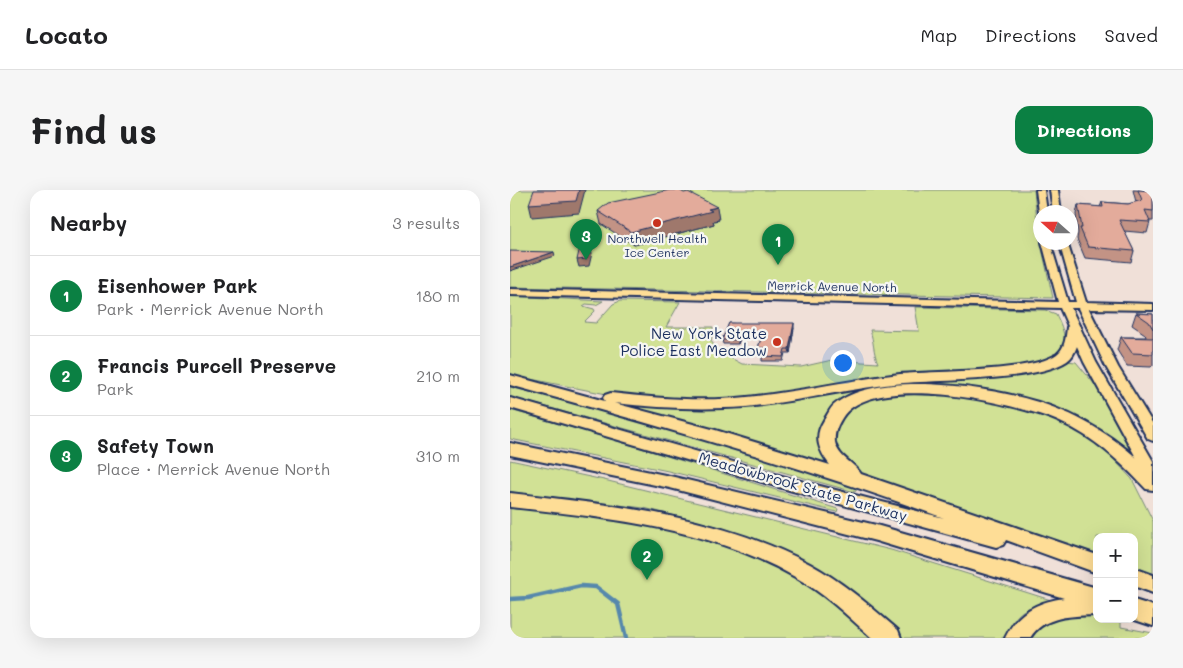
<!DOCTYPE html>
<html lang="en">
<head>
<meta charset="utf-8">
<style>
  body { margin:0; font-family:Mali,sans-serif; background:#f6f6f6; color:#202124 }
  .controls { position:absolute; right:15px; bottom:15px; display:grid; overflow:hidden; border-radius:10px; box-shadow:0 5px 20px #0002 }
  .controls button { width:45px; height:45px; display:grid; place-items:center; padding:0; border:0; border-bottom:1px solid #e0e0e0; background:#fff; color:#202124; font:25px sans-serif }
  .compass { position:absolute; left:523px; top:15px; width:45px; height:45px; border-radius:50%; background:#fff; box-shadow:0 5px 20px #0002; rotate:291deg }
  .you { position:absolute; left:332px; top:172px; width:18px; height:18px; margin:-12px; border:4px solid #fff; border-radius:50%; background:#1a73e8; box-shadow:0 0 0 8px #1a73e833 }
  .badge { display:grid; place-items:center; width:32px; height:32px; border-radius:50%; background:#0b8043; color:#fff; font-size:16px; font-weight:700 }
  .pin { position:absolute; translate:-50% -41px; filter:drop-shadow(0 1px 2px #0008) }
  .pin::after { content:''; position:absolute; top:26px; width:18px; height:15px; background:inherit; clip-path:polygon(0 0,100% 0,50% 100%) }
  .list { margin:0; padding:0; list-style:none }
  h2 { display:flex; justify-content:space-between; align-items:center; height:65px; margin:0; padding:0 20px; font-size:21px }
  h2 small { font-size:16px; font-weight:400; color:#757577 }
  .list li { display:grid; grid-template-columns:32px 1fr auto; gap:15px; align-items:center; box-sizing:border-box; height:80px; padding:0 20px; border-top:1px solid #e0e0e0 }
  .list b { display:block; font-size:19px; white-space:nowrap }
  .list p { margin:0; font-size:16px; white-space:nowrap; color:#757577 }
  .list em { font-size:16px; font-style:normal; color:#757577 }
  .map { position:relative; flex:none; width:643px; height:448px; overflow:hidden; border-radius:15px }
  header { display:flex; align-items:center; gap:30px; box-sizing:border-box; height:70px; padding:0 25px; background:#fff; border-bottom:1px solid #e0e0e0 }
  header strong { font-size:24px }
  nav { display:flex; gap:28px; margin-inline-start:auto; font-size:18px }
  .intro { display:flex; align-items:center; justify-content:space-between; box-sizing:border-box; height:120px; padding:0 30px }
  h1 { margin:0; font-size:35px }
  .button { padding:12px 22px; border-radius:15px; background:#0b8043; color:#fff; font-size:18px; font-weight:700 }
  main { display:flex; gap:30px; padding:0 30px }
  aside { flex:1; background:#fff; border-radius:15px; box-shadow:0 5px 20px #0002 }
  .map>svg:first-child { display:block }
</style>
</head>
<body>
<header>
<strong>Locato</strong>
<nav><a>Map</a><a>Directions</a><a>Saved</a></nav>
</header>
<div class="intro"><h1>Find us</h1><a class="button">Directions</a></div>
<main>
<aside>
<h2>Nearby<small>3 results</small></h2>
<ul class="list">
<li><span class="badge">1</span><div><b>Eisenhower Park</b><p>Park · Merrick Avenue North</p></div><em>180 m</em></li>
<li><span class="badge">2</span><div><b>Francis Purcell Preserve</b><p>Park</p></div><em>210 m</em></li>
<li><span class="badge">3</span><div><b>Safety Town</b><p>Place · Merrick Avenue North</p></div><em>310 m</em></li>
</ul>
</aside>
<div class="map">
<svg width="643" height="448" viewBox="0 0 643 448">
  <rect width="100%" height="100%" fill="#f0e0d8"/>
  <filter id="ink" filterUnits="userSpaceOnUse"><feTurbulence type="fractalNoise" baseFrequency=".02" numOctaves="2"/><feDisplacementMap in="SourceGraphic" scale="10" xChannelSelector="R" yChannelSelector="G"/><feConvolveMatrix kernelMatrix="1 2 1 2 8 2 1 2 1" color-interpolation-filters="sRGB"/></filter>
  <g filter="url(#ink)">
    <!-- green -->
    <g fill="#d1e195" stroke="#76887a">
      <polygon points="0,0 524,0 528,41 543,108 0,97"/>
      <path d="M0,106L93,111L86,115L76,114L73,116L84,119L85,121L74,132L86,133L103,114L110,111L170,112L156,137H203L201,151L208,161L232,174L291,177L322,170L368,173C363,162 364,152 360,140L409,141L405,117L535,120L546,124C552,137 559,150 549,163L543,164L546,165L531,172L514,176L391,185L250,206L201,210H155L112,207L0,185Z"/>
      <polygon points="556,171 566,172 586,196 624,267 612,254 603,251 579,235 423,195 403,194 407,190"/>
      <path d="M0,197C118,226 233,260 348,298L345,302L0,207Z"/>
      <path d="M343,200L346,202C314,219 300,233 315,270L311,273L121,218L123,215L193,218Z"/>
      <path d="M402,202H429L527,220L581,245L622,289L643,331V384L624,378V347H587V365L376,296C348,282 330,276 322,243L339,216L362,206Z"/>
      <path d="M0,220C110,250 219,286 328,319L327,322L158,281L0,249Z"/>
      <path d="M0,270L94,290L381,360L544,411C516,417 506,419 495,448H386L301,377L252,351L206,336L134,318L0,302Z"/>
      <path d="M0,316C98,326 219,340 303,395C326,410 347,431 368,448H0Z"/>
      <polygon points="546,422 587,425 587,429 611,431 611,437 643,443 643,448 516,448"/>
    </g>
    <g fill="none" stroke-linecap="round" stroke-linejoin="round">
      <!-- stream -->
      <polyline stroke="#5788ac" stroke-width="4.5" points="0,409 18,408 71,396 86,397 108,414 116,448"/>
      <!-- major casing -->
      <g stroke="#1b2f5e" stroke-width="4">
        <g id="major">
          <polygon points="526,0 534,0 537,22 529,22"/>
          <polygon points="540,0 548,0 551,22 543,22"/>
          <polygon points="532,52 540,52 558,112 566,112 549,52 557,52 576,112 643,114 643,120 579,119 608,177 643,234 643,251 638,249 596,177 568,118 561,118 586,172 643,271 643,289 638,288 635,284 574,172 550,118 0,105 0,99 548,112"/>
        </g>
      </g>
      <!-- highway casing -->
      <g stroke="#1b2f5e" stroke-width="4">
        <g id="highway">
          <path d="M564,133L571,137C569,149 567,164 557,171C527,191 431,190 393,193C340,198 288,212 236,217C191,220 147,218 104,213L202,239L320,275C309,261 303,247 314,230C317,226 320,218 324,215C366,179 480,197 528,212C573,226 610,250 643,283V300L636,299C611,272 584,247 550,232C508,213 361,180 332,228C327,236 324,243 325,252C328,268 344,272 351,284L587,365V383L496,350L493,355L486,357L279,300L0,218V208L279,288L434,328C291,276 146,235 0,195V185L95,211L93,208L95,205L101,203C146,208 192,212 237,207C288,202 339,190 390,184C424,181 524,182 547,164C555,158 556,147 557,137Z"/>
          <path d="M0,253L160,286L366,335L587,398V425C563,426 534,425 520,448H495C507,422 527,412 554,408L366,351L160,298L0,265Z"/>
          <path d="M0,303C103,315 207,325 300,374C333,392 360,416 388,440L391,448H362C338,426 314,403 285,387C198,337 98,328 0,317Z"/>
          <polygon points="624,378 643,385 643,403 624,396"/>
          <polygon points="624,410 643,416 643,436 622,429 624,429"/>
        </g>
      </g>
      <!-- major -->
      <use href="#major" fill="#fedd96" fill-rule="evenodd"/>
      <!-- highway -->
      <use href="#highway" fill="#fedd96" fill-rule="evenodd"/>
    </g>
    <!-- wall -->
    <g fill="#c39385" stroke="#1b2f5e">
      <polygon points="623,0 643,1 643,31 639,31 640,32 637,43 614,41 624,61 621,72 575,68 567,49 568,43 566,24 568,15 590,17 592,12 618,14 626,12"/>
      <polygon points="88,21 209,30 203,31 204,34 124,55 91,34"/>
      <polygon points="626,123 643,124 643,175 641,177 617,176 607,160 611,147 636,147 635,144 622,135"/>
      <polygon points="219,133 284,138 280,163 275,163 273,171 252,171 252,166 253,162 248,162 248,158 252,146 231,146 228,154 213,154 212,150"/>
    </g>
    <!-- shaded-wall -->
    <g fill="#9f786c" stroke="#1b2f5e">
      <polygon points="69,0 75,0 69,23 22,27 19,14"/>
      <polygon points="207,17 209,30 203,31 204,34 124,55 121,42"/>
      <polygon points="80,56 82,63 79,76 69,77 67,70"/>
      <polygon points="44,62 45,66 0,81 0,77"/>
      <polygon points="284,133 284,138 280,163 279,159"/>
      <polygon points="231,141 231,146 228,154 228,150"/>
    </g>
    <!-- building -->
    <g fill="#e3ab9b" stroke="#1b2f5e">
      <polygon points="24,0 69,0 66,11 19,14"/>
      <polygon points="160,0 169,0 174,3 178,2 207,17 198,19 202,21 121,42 88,21 98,13"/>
      <polygon points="628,0 643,1 643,21 635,20 640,32 609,30 624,61 578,57 570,38 572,38 568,15 593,17 592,12 618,14 632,10"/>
      <polygon points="80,56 77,69 67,70 70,57"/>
      <polygon points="0,61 44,62 0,77"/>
      <polygon points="626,123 643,124 643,139 639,132"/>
      <polygon points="219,133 284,133 279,159 275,159 273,167 252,166 254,158 248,158 253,142 231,141 228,150 212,150"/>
      <polygon points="611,147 643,148 643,164 622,163"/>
    </g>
  </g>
  <!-- markers -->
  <g fill="#c8321e" stroke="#f6f6f2" stroke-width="2">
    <circle cx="147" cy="33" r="5"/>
    <circle cx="267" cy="152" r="5"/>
  </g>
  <g text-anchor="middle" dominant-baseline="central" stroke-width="4.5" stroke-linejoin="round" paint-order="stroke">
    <!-- far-poi labels -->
    <g font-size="12" fill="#1b2f5e" stroke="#f6f6f2">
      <text x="147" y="48">Northwell Health<tspan x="147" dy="14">Ice Center</tspan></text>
    </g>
    <!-- far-street labels -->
    <g font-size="12" fill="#1b2f5e" stroke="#f6f6f2">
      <text transform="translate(322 96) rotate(1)">Merrick Avenue North</text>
    </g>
    <!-- poi labels -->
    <g font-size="15" fill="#1b2f5e" stroke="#f6f6f2" text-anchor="end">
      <text x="257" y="143">New York State<tspan x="257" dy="17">Police East Meadow</tspan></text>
    </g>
    <!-- street labels -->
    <g font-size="15" fill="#1b2f5e" stroke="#f6f6f2">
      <text transform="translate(293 296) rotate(16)">Meadowbrook State Parkway</text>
    </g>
  </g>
</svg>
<div class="controls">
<button>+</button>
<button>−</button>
</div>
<svg class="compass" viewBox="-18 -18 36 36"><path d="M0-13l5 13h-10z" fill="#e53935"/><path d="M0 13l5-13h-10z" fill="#757577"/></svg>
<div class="you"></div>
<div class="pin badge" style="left:268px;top:75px">1</div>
<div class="pin badge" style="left:137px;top:390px">2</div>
<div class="pin badge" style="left:76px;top:70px">3</div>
</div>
</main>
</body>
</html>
